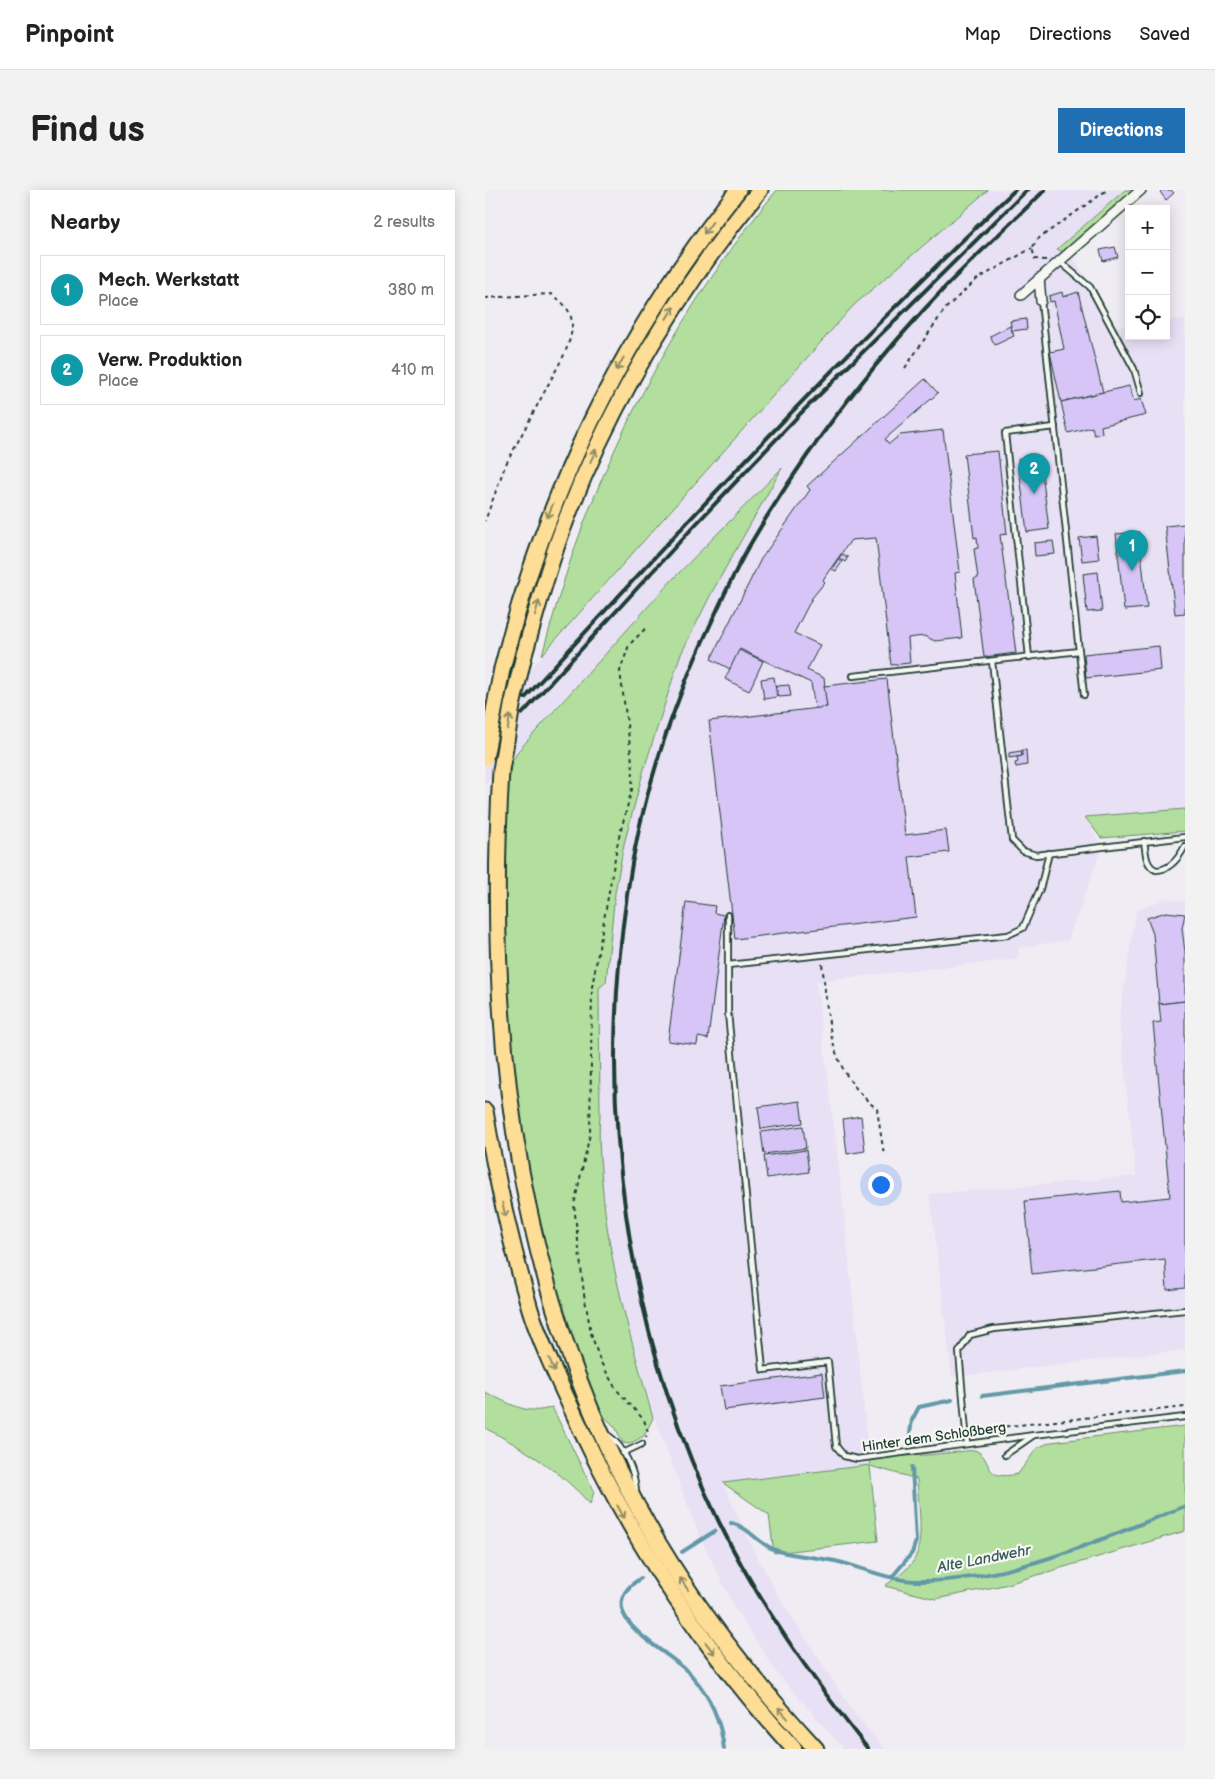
<!DOCTYPE html>
<html lang="en">
<head>
<meta charset="utf-8">
<style>
  body { margin:0; font-family:"Balsamiq Sans",sans-serif; background:#f2f2f2; color:#222 }
  .controls { position:absolute; right:15px; top:15px; display:grid; overflow:hidden; border-radius:0px; box-shadow:0 2px 12px #0003 }
  .controls button { width:45px; height:45px; display:grid; place-items:center; padding:0; border:0; border-bottom:1px solid #e0e0e0; background:#fff; color:#222; font:25px sans-serif }
  .you { position:absolute; left:395px; top:994px; width:18px; height:18px; margin:-12px; border:4px solid #fff; border-radius:50%; background:#1a73e8; box-shadow:0 0 0 8px #1a73e833 }
  .badge { display:grid; place-items:center; width:32px; height:32px; border-radius:50%; background:#1f6fb2; color:#fff; font-size:16px; font-weight:700 }
  .pin { position:absolute; translate:-50% -41px; filter:drop-shadow(0 1px 2px #0008) }
  .pin::after { content:''; position:absolute; top:26px; width:18px; height:15px; background:inherit; clip-path:polygon(0 0,100% 0,50% 100%) }
  .list { margin:0; padding:0; list-style:none }
  h2 { display:flex; justify-content:space-between; align-items:center; height:65px; margin:0; padding:0 20px; font-size:21px }
  h2 small { font-size:16px; font-weight:400; color:#767676 }
  .list li { display:grid; grid-template-columns:32px 1fr auto; gap:15px; align-items:center; box-sizing:border-box; height:70px; margin:0 10px 10px; padding:0 10px; border:1px solid #e0e0e0; border-radius:0px }
  .list b { display:block; font-size:19px; white-space:nowrap }
  .list p { margin:0; font-size:16px; white-space:nowrap; color:#767676 }
  .list em { font-size:16px; font-style:normal; color:#767676 }
  .icon { flex:none; width:28px; height:28px; fill:none; stroke:currentColor; stroke-width:2; stroke-linecap:round; stroke-linejoin:round }
  .map { position:relative; flex:none; width:700px; height:1559px; overflow:hidden; border-radius:0px }
  header { display:flex; align-items:center; gap:30px; box-sizing:border-box; height:70px; padding:0 25px; background:#fff; border-bottom:1px solid #e0e0e0 }
  header strong { font-size:24px }
  nav { display:flex; gap:28px; margin-inline-start:auto; font-size:18px }
  .intro { display:flex; align-items:center; justify-content:space-between; box-sizing:border-box; height:120px; padding:0 30px }
  h1 { margin:0; font-size:35px }
  .button { padding:12px 22px; border-radius:0px; background:#1f6fb2; color:#fff; font-size:18px; font-weight:700 }
  main { display:flex; gap:30px; padding:0 30px }
  aside { flex:1; background:#fff; border-radius:0px; box-shadow:0 2px 12px #0003 }
  .map>svg:first-child { display:block }
</style>
</head>
<body>
<header>
<strong>Pinpoint</strong>
<nav><a>Map</a><a>Directions</a><a>Saved</a></nav>
</header>
<div class="intro"><h1>Find us</h1><a class="button">Directions</a></div>
<main>
<aside>
<h2>Nearby<small>2 results</small></h2>
<ul class="list">
<li><span class="badge" style="background:#0f9aa8">1</span><div><b>Mech. Werkstatt</b><p>Place</p></div><em>380 m</em></li>
<li><span class="badge" style="background:#0f9aa8">2</span><div><b>Verw. Produktion</b><p>Place</p></div><em>410 m</em></li>
</ul>
</aside>
<div class="map">
<svg width="700" height="1559" viewBox="0 0 700 1559">
  <rect width="100%" height="100%" fill="#f0ecf3"/>
  <filter id="ink" filterUnits="userSpaceOnUse"><feTurbulence type="fractalNoise" baseFrequency=".02" numOctaves="2"/><feDisplacementMap in="SourceGraphic" scale="10" xChannelSelector="R" yChannelSelector="G"/><feConvolveMatrix kernelMatrix="1 2 1 2 8 2 1 2 1" color-interpolation-filters="sRGB"/></filter>
  <g filter="url(#ink)">
    <!-- built -->
    <g fill="#e8e0f4">
      <polygon points="503,0 640,0 572,59 590,70 631,137 644,136 644,146 681,146 681,131 700,129 700,619 600,627 617,658 583,750 533,758 533,769 331,791 355,986 385,1275 238,1294 269,1361 294,1407 369,1523 400,1559 359,1559 292,1483 248,1415 213,1342 170,1229 131,1096 120,1026 113,945 115,926 113,798 139,654 159,579 195,466 227,402 295,280 187,390 0,596 0,526 56,468 369,115"/>
      <polygon points="681,708 700,711 700,1160 467,1187 445,1004 651,986 634,830 651,721"/>
    </g>
    <!-- green -->
    <g fill="#b2df9e" stroke="#688e69">
      <path d="M292,0H503L369,115L57,465C71,416 85,367 104,320C150,204 213,96 292,0Z"/>
      <polygon points="640,0 649,0 578,62 572,59"/>
      <path d="M297,278L227,402L195,466L159,579L139,654L130,703L121,792L114,798L115,926C113,948 115,969 117,991C123,1073 146,1149 168,1228L159,1246L144,1254L138,1253L130,1237L115,1222L94,1187L29,959L16,661L26,573L33,561L187,390Z"/>
      <polygon points="700,619 700,641 616,648 600,627"/>
      <path d="M0,1202C22,1212 43,1227 67,1217L109,1302L105,1314C76,1281 38,1258 0,1238Z"/>
      <path d="M700,1236V1341L519,1395L451,1409L400,1396C410,1388 422,1381 429,1370C440,1352 433,1310 432,1289L385,1276L393,1351L289,1363L284,1325L238,1293L385,1275L384,1267L443,1265L490,1260C510,1269 495,1292 533,1284L552,1258L566,1252Z"/>
    </g>
    <g fill="none" stroke-linecap="round" stroke-linejoin="round">
      <!-- stream -->
      <g stroke="#6399a7" stroke-width="4">
        <polyline points="497,1206 700,1181"/>
        <polyline points="425,1243 427,1230 434,1217 467,1210"/>
        <path d="M246,1333C265,1337 273,1355 293,1361C312,1366 331,1367 350,1371C376,1377 403,1390 431,1391C521,1393 618,1349 700,1316"/>
        <polyline points="197,1362 230,1341"/>
        <polyline points="407,1387 427,1363 431,1351 427,1277"/>
        <path d="M156,1388C98,1424 185,1460 207,1486C225,1506 236,1532 239,1559"/>
      </g>
    </g>
    <!-- building -->
    <g fill="#d6c5f6" stroke="#1f3d34">
      <polygon points="677,0 686,0 689,3 681,10 675,2"/>
      <polygon points="630,57 633,67 618,71 615,60"/>
      <polygon points="577,102 578,107 593,102 618,202 576,212 565,162 579,159 569,111 565,112 564,106"/>
      <polygon points="541,129 542,139 527,141 525,131"/>
      <polygon points="525,136 529,146 510,155 505,146"/>
      <polygon points="440,189 453,203 400,249 404,254 415,245 458,240 475,382 470,383 477,448 450,451 439,446 423,448 425,473 406,475 391,348 366,350 341,385 338,390 340,392 327,408 309,443 335,455 322,480 339,488 342,517 330,519 326,493 255,459 245,479 226,469 276,369 325,300 322,296"/>
      <polygon points="644,196 649,211 656,209 661,225 616,236 617,243 609,245 607,237 583,243 576,212"/>
      <polygon points="513,261 522,344 515,345 531,463 499,467 489,389 493,388 489,359 493,358 492,347 489,348 479,264"/>
      <polygon points="555,266 564,339 542,342 533,269"/>
      <polygon points="700,334 700,423 690,424 680,336"/>
      <polygon points="654,342 662,418 639,420 631,344"/>
      <polygon points="611,346 614,369 597,371 594,348"/>
      <polygon points="568,351 570,364 550,366 549,353"/>
      <polygon points="357,364 363,367 360,372 354,368"/>
      <polygon points="353,369 357,372 351,381 347,379"/>
      <polygon points="613,382 617,421 602,422 598,384"/>
      <polygon points="674,456 676,480 601,488 599,464"/>
      <polygon points="254,460 278,471 264,501 240,489"/>
      <polygon points="289,487 292,507 279,509 276,489"/>
      <polygon points="402,489 420,645 461,640 464,662 424,667 431,727 250,749 224,531 342,517 339,496"/>
      <polygon points="304,495 306,506 294,507 292,496"/>
      <polygon points="537,560 541,560 542,575 531,577 530,573 533,572 532,567 537,566"/>
      <polygon points="536,561 537,566 524,568 524,563"/>
      <polygon points="201,712 230,716 229,723 239,725 223,849 213,847 212,855 183,851"/>
      <polygon points="681,722 700,724 697,738 700,762 700,811 674,814 668,744 662,728"/>
      <polygon points="700,811 700,1098 682,1100 680,1069 547,1084 540,1011 635,1001 636,1012 685,1007 668,833 676,832 674,814"/>
      <polygon points="315,911 318,933 276,939 273,917"/>
      <polygon points="376,926 380,961 362,964 358,929"/>
      <polygon points="318,936 321,958 279,964 276,942"/>
      <polygon points="321,960 324,982 282,988 279,966"/>
      <polygon points="337,1183 340,1207 239,1220 235,1196"/>
    </g>
    <g fill="none" stroke-linecap="round" stroke-linejoin="round">
      <!-- service casing -->
      <g stroke="#1f3d34" stroke-width="8">
        <g id="service">
          <polyline points="574,71 605,97 649,179 656,203"/>
          <polyline points="594,461 599,505"/>
          <polyline points="544,467 520,243 570,237"/>
          <polyline points="507,471 527,650 538,661 551,665 700,647"/>
          <polyline points="368,486 594,461 556,111"/>
          <path d="M659,651C661,663 660,675 671,680C685,680 694,668 700,656"/>
          <polyline points="243,775 243,725"/>
          <path d="M123,1245C139,1256 150,1282 151,1301"/>
          <polyline points="549,1245 372,1269 359,1266 351,1256 343,1172 278,1180 243,823 243,775 523,745 538,738 555,699 564,663"/>
          <polyline points="482,1253 474,1162 485,1145 509,1139 700,1120"/>
          <polyline points="138,1263 157,1254"/>
          <polyline points="520,1265 549,1245 700,1227"/>
        </g>
      </g>
      <!-- minor casing -->
      <g stroke="#1f3d34" stroke-width="12">
        <g id="minor">
          <polyline points="554,88 556,111"/>
          <polyline points="536,105 656,0"/>
        </g>
      </g>
      <!-- primary casing -->
      <g stroke="#1f3d34" stroke-width="19">
        <g id="primary">
          <path d="M39,465C51,423 62,380 78,338C124,215 192,102 275,0"/>
          <path d="M17,479C61,301 138,144 253,0"/>
          <path d="M16,580C0,852 33,1121 175,1356C219,1429 273,1496 331,1559"/>
          <path d="M0,921C11,988 26,1054 45,1119C55,1151 70,1183 84,1213C140,1341 215,1456 309,1559"/>
        </g>
      </g>
      <!-- path -->
      <g stroke="#1f3d34" stroke-width="2" stroke-dasharray="4 4" stroke-linecap="butt">
        <polyline points="561,70 550,69 547,58 553,49 622,0"/>
        <path d="M0,108L66,104C93,121 90,139 79,165L20,276L0,331"/>
        <polyline points="420,178 460,119 491,90 547,58"/>
        <polyline points="160,439 144,455 135,481 148,579 147,599 133,651 107,797 105,944 89,1015 99,1104 106,1143 115,1171 131,1199 159,1230 163,1242 161,1247"/>
        <path d="M337,774C345,835 341,877 392,919L399,965"/>
        <polyline points="491,1245 497,1239 700,1217"/>
      </g>
      <!-- service -->
      <use href="#service" stroke="#f6f6f2" stroke-width="4.5"/>
      <!-- minor -->
      <use href="#minor" stroke="#f6f6f2" stroke-width="9"/>
      <!-- primary -->
      <use href="#primary" stroke="#fedd96" stroke-width="15"/>
      <!-- rail -->
      <g stroke="#1f3d34" stroke-width="4">
        <path d="M40,508C199,334 359,162 530,0"/>
        <polyline points="37,524 211,334 315,224 542,0"/>
        <path d="M383,1559C326,1487 274,1414 234,1332C140,1139 111,916 142,705C155,610 187,516 228,429C239,405 250,381 263,358C319,262 388,172 465,92C496,61 528,31 560,0"/>
      </g>
      <!-- primary-bridge casing -->
      <g stroke="#1f3d34" stroke-width="19" stroke-linecap="butt">
        <g id="primary-bridge">
          <polyline points="0,568 17,479"/>
          <polyline points="16,580 27,516 39,465"/>
        </g>
      </g>
      <!-- primary-bridge -->
      <use href="#primary-bridge" stroke="#fedd96" stroke-width="15"/>
    </g>
    <!-- one-way arrows -->
    <defs><path id="oneway-shaft" d="M-6 0H5M1.5-3L5.5 0L1.5 3" fill="none" stroke-width="1.6" stroke-linecap="round" stroke-linejoin="round" transform="scale(1.25)"/></defs>
    <g stroke="#8e8d65">
      <use href="#oneway-shaft" transform="translate(223 38) rotate(126)"/>
      <use href="#oneway-shaft" transform="translate(185 123) rotate(-58)"/>
      <use href="#oneway-shaft" transform="translate(135 174) rotate(119)"/>
      <use href="#oneway-shaft" transform="translate(108 266) rotate(-66)"/>
      <use href="#oneway-shaft" transform="translate(65 321) rotate(112)"/>
      <use href="#oneway-shaft" transform="translate(52 418) rotate(-74)"/>
      <use href="#oneway-shaft" transform="translate(24 532) rotate(-80)"/>
      <use href="#oneway-shaft" transform="translate(19 1020) rotate(76)"/>
      <use href="#oneway-shaft" transform="translate(67 1175) rotate(68)"/>
      <use href="#oneway-shaft" transform="translate(136 1322) rotate(61)"/>
      <use href="#oneway-shaft" transform="translate(199 1394) rotate(-124)"/>
      <use href="#oneway-shaft" transform="translate(225 1458) rotate(52)"/>
      <use href="#oneway-shaft" transform="translate(298 1523) rotate(-131)"/>
    </g>
  </g>
  <g text-anchor="middle" dominant-baseline="central" stroke-width="4.5" stroke-linejoin="round" paint-order="stroke">
    <!-- street labels -->
    <g font-size="14" fill="#1f3d34" stroke="#f6f6f2">
      <text transform="translate(449 1247) rotate(-8)">Hinter dem Schloßberg</text>
    </g>
    <!-- water labels -->
    <g font-size="15" font-style="italic" fill="#365c5a" stroke="#f6f6f2">
      <text transform="translate(499 1369) rotate(-11)">Alte Landwehr</text>
    </g>
  </g>
</svg>
<div class="controls">
<button>+</button>
<button>−</button>
<button><svg class="icon" aria-label="locate" viewBox="0 0 24 24"><circle cx="12" cy="12" r="6"/><path d="M12 2v4M12 18v4M2 12h4M18 12h4"/></svg></button>
</div>
<div class="you"></div>
<div class="pin badge" style="left:647px;top:381px;background:#0f9aa8">1</div>
<div class="pin badge" style="left:549px;top:304px;background:#0f9aa8">2</div>
</div>
</main>
</body>
</html>
